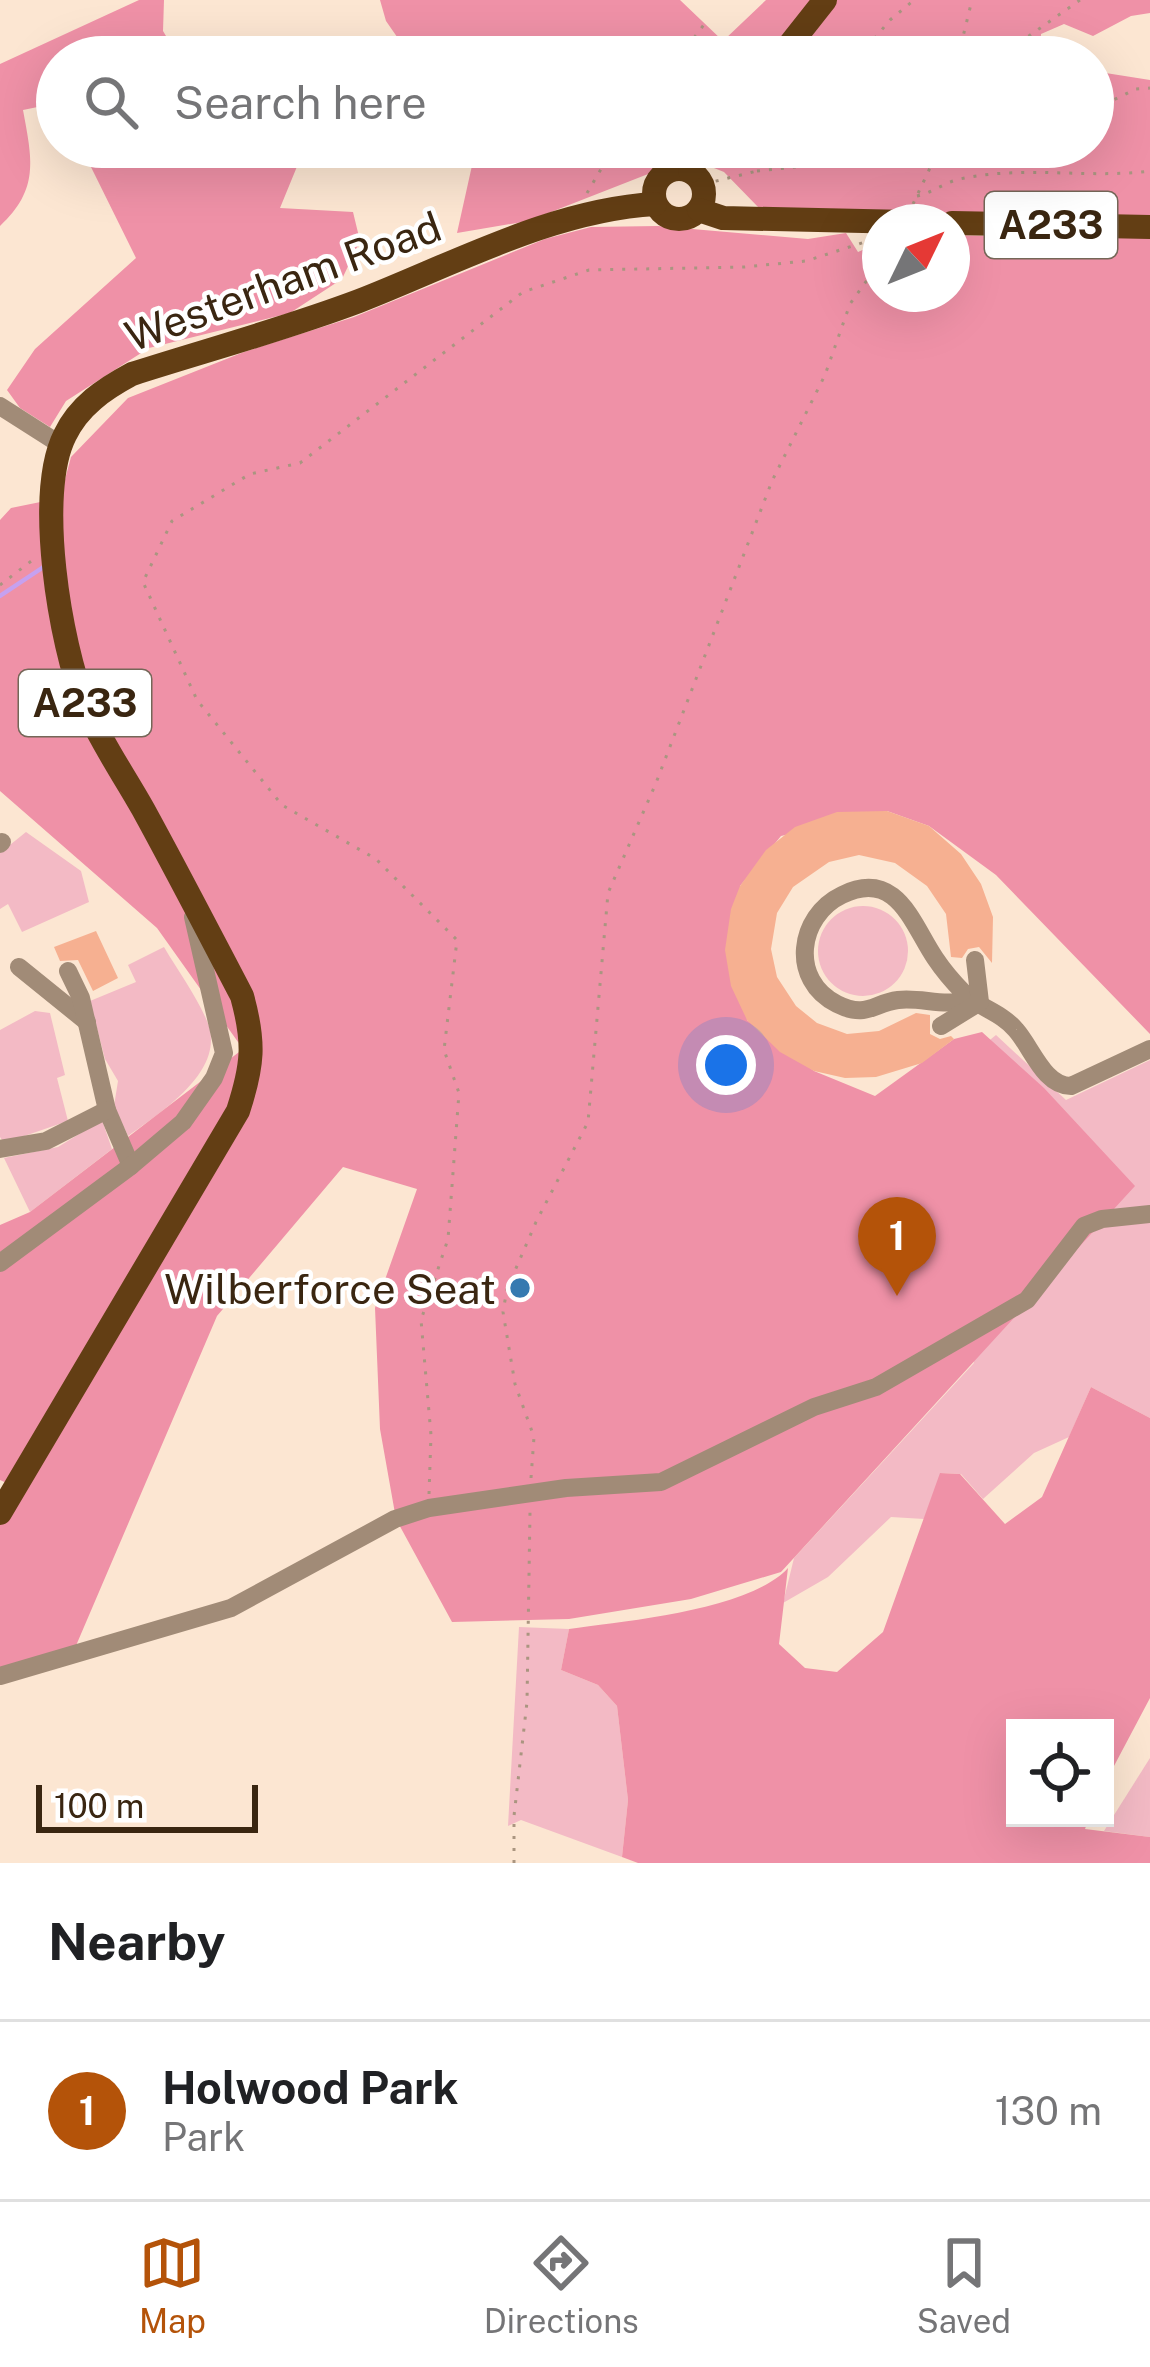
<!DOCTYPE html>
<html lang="en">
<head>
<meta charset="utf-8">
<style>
  body { margin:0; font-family:"Public Sans",sans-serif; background:#f6f6f6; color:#202124 }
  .controls { position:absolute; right:36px; bottom:36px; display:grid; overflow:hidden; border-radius:0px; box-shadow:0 12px 48px #0002 }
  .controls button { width:108px; height:108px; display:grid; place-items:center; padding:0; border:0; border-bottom:3px solid #e0e0e0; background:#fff; color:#202124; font:60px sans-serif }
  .compass { position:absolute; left:862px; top:204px; width:108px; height:108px; border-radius:50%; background:#fff; box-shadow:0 12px 48px #0002; rotate:47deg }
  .scale { position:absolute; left:36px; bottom:30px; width:222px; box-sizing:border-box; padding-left:12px; border:6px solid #3a2611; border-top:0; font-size:33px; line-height:42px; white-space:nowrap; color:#3a2611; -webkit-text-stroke:9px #fff; paint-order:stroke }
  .you { position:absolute; left:726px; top:1065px; width:42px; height:42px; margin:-30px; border:9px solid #fff; border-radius:50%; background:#1a73e8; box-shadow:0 0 0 18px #1a73e833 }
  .badge { display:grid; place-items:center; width:78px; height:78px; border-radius:50%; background:#b45309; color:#fff; font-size:39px; font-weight:700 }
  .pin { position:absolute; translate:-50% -99px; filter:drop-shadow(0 3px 6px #0008) }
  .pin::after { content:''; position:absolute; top:63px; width:42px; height:36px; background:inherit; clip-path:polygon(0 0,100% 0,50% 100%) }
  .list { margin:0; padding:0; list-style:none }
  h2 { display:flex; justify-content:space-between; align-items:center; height:156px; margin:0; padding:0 48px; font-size:51px }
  h2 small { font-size:39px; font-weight:400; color:#757577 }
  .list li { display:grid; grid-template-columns:78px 1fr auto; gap:36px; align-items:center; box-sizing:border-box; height:180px; padding:0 48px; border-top:3px solid #e0e0e0 }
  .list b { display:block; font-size:45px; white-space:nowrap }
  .list p { margin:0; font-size:39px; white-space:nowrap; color:#757577 }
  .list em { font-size:39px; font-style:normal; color:#757577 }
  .icon { flex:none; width:66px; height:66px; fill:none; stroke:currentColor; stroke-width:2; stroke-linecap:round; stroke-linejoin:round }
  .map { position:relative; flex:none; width:1150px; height:1863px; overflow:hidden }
  .search { position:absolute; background:#fff; box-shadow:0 12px 48px #0002; left:36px; right:36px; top:36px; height:132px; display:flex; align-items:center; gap:30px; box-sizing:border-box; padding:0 42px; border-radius:66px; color:#757577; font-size:45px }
  .sheet { height:336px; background:#fff }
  nav { display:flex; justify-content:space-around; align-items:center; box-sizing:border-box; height:168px; border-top:3px solid #e0e0e0; background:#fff; font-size:33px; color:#757577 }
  nav a { display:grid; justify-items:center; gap:6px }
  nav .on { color:#b45309 }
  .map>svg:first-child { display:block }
</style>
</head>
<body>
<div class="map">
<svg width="1150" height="1863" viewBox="0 0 1150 1863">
  <rect width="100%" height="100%" fill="#fce6d2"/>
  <!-- green -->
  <g fill="#f3bac5">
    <polygon points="26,832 81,871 89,902 22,932 8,904 0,909 0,853"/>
    <circle cx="863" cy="951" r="45"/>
    <path d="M164,947C178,971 196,995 207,1021C228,1070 161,1112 128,1136L114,1106L118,1081L105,1059L90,1001L136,982L128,965Z"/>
    <polygon points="35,1011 50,1013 65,1075 57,1078 68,1121 4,1143 0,1137 0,1030"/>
    <polygon points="996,1035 1066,1100 1150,1060 1150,1418 1091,1387 1069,1437 1034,1453 983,1499 961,1474 941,1473 924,1519 891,1517 828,1577 783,1603 794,1558 974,1363 900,1113"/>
    <polygon points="102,1120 112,1149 30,1212 4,1158 58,1147"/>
    <polygon points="519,1627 569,1629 561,1670 598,1685 617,1706 628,1800 622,1857 521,1820 508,1826"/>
    <polygon points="1150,1758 1150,1837 1104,1831"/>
  </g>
  <!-- forest -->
  <g fill="#ef91a7">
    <path d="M139,0H164L163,31L175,51L214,57H57V103L23,110C32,159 40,189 0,226V64Z"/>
    <polygon points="380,0 680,0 723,41 766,0 1150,0 1150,13 1131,16 1093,36 1064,24 1041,34 1040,57 411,57 386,21"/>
    <polygon points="1093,71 1150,80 1150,1034 996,875 929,826 887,811 781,836 740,886 747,1020 814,1071 875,1096 954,1039 982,1032 1044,1088 1135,1186 781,1572 691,1599 569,1619 452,1622 396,1519 380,1429 375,1308 417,1189 343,1167 217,1316 75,1648 0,1671 0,1506 11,1485 0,1480 0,1225 30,1212 243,1049 157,928 0,791 0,520 11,508 60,498 71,457 128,398 244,352 354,317 545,239 591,227 658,226 808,239 846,233 858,252 880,242 880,294 952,294 952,235 1072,238 1078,211 949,213 759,208 724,172 689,158 528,221 457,233 475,152 472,147 1093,147"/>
    <polygon points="99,147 305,147 280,208 353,212 360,241 342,279 290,313 149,348 66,401 50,427 20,408 7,390 35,349 136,258 90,165"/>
    <path d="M1091,1387L1150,1418V1698L1105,1783V1728H1015V1818H1089L1085,1829L1150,1837V1863H638L622,1857L628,1800L617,1706L598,1685L561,1670L569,1629C626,1621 750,1610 788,1568L779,1644L805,1668L837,1672L883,1632L940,1473L960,1474L1005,1524L1042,1497Z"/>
  </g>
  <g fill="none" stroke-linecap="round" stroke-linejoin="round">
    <!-- stream -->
    <polyline stroke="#c6a1ef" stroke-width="4.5" points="0,596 48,564"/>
  </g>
  <!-- building -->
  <g fill="#f6b091">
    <polygon points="887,811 929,826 961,854 981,884 993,917 992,963 979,947 968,949 962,958 951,957 946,914 927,886 895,863 859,855 829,862 793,887 777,913 771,949 777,977 796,1006 817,1023 847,1034 879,1031 916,1013 930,1015 930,1034 940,1039 951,1036 954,1039 922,1063 876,1077 845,1078 814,1071 780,1052 747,1020 731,986 725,950 731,909 740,886 766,850 795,827 837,812"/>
    <polygon points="96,931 118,978 93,991 78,960 60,961 54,947"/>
  </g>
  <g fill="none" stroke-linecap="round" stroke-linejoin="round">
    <!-- path -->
    <g stroke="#aa9580" stroke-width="3" stroke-dasharray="3 9" stroke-linecap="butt">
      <polyline points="680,57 708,19"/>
      <polyline points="859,57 890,20 914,0"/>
      <polyline points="958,57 972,0"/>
      <polyline points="999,57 1080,0"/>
      <polyline points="1093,110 1136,89 1150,88"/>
      <polyline points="757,171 844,162 935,161"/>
      <polyline points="704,184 757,171 762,147"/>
      <polyline points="587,193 614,147"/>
      <path d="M917,196C932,193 945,182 960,179C1023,165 1087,179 1150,171"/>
      <polyline points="913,204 930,168 945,147"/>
      <polyline points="0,585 34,559"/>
      <polyline points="531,1478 534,1437 515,1384 503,1312 507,1289 536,1222 588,1122 608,893 656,783 772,481 825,375 850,304 880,262"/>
      <polyline points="429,1494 431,1435 421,1320 448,1239 459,1093 444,1050 457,940 376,859 282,805 197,700 143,582 172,521 250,474 300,463 523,292 589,270 744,267 806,261 868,241"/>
      <polyline points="514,1863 514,1816 527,1702 530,1512"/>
    </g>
    <!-- minor -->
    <g stroke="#a18b77" stroke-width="18">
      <polyline points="0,406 61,445"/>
      <polyline points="0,844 2,842"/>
      <polyline points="19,967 87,1022"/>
      <polyline points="68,971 81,998 107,1110 131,1166"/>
      <path d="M970,999C944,1008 923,997 898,1000C873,1003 867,1019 837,1004C789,980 798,916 842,895C897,868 912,924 935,958C943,970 953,982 964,993C979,1008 1001,1012 1016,1030C1032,1048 1044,1086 1071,1086L1150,1049"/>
      <polyline points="941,1026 980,1002 975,960"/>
      <polyline points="0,1149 46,1141 107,1110"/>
      <polyline points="0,1263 131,1166 183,1122 214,1078 224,1053 193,917"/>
      <polyline points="0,1676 231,1608 395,1519 429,1508 566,1488 661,1482 814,1407 876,1387 1027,1300 1084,1226 1102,1219 1150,1214"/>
    </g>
    <!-- major -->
    <g stroke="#633e14" stroke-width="24">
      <polyline points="780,57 825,0"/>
      <circle cx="679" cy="194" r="25"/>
      <polyline points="690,171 702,147"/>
      <polyline points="699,210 723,218 908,222"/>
      <polyline points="952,223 1150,227"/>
      <path d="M0,1513L238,1111C253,1065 255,1043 242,996C209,933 177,871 143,809C124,775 100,741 85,705C60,644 35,494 65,435C79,406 104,389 132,374C207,350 285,329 359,301C454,264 552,210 655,204"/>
    </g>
  </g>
  <!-- markers -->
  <circle fill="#367ab0" stroke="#fff" stroke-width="4.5" cx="520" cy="1288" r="12"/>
  <g text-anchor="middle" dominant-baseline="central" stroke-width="9" stroke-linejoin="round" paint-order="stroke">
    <!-- shield labels -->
    <g fill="#fff" stroke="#756758" stroke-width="3">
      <rect x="985" y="192" width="132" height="66" rx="9"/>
      <rect x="19" y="670" width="132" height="66" rx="9"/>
    </g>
    <g font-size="39" font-weight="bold" fill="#3a2611">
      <text x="1051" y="225">A233</text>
      <text x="85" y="703">A233</text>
    </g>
    <!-- street labels -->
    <g font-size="42" fill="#3a2611" stroke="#fff">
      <text transform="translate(283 281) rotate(-20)">Westerham Road</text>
    </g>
    <!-- poi labels -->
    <g font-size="42" fill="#3a2611" stroke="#fff" text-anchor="end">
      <text x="496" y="1288">Wilberforce Seat</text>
    </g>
  </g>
</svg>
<div class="controls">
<button><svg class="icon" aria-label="locate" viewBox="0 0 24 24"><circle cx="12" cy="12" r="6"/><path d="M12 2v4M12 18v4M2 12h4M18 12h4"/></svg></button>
</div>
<svg class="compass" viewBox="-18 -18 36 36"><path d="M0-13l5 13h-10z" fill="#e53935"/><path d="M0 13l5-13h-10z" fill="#757577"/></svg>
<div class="scale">100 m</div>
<div class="you"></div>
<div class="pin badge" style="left:897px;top:1296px">1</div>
<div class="search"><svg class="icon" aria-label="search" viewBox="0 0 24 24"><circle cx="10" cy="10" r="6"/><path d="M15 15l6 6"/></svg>Search here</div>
</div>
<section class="sheet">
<h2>Nearby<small></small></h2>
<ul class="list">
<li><span class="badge">1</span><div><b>Holwood Park</b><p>Park</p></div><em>130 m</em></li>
</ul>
</section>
<nav>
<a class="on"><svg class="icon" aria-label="map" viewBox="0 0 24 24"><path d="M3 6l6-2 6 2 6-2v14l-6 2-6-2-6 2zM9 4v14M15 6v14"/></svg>Map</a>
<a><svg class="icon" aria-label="directions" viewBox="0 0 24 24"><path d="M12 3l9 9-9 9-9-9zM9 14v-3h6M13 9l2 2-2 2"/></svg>Directions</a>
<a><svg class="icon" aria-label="saved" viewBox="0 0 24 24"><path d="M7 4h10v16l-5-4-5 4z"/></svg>Saved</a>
</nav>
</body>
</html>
